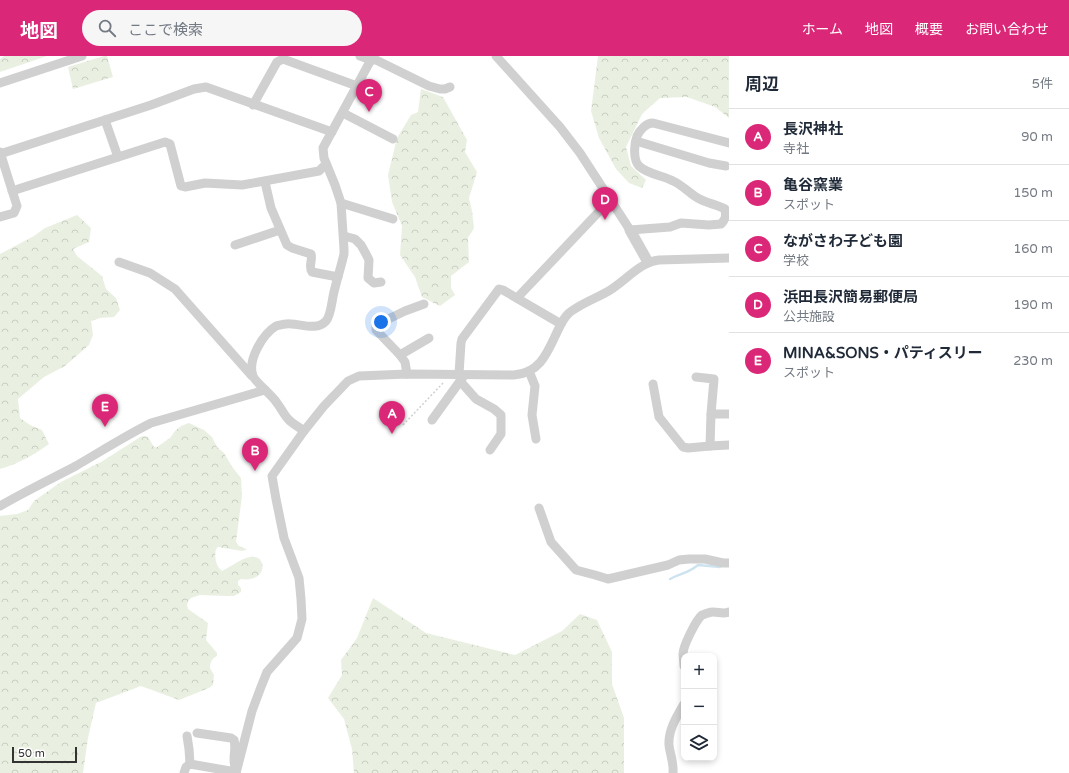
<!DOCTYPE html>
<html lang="ja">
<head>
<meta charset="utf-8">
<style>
  body { margin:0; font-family:"Varela Round","Noto Sans JP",sans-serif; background:#f6f6f7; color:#1f2937 }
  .controls { position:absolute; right:12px; bottom:12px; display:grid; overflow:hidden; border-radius:8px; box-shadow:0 2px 6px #0003 }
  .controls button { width:36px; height:36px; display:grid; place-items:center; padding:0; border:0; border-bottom:1px solid #e0e1e3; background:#fff; color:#1f2937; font:20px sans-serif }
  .scale { position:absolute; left:12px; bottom:10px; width:65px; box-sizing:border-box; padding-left:4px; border:2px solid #333; border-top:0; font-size:11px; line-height:14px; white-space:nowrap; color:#333; -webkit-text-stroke:3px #fff; paint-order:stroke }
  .you { position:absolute; left:381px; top:266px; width:14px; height:14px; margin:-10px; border:3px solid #fff; border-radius:50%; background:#1a73e8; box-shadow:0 0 0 6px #1a73e833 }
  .badge { display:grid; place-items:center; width:26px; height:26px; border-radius:50%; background:#db2777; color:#fff; font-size:13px; font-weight:700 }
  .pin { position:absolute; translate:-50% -33px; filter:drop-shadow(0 1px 2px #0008) }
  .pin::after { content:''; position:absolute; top:21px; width:14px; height:12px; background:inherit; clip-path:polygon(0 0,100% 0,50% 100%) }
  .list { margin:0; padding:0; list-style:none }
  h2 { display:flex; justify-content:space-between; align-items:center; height:52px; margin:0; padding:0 16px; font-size:17px }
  h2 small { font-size:13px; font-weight:400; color:#747a83 }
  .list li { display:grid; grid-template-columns:26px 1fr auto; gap:12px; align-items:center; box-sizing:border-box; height:56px; padding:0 16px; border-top:1px solid #e0e1e3 }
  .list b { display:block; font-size:15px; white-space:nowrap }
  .list p { margin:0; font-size:13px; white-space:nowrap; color:#747a83 }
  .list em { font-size:13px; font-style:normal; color:#747a83 }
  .icon { flex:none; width:22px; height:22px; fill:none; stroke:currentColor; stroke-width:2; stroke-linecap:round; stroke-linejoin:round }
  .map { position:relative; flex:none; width:729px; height:717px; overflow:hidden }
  header { display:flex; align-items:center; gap:24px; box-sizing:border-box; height:56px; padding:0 20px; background:#db2777; color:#fff }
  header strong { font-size:19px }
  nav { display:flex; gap:22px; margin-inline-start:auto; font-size:14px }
  .search { width:280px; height:36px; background:#f6f6f7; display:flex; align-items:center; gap:10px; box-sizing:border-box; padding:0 14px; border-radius:22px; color:#747a83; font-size:15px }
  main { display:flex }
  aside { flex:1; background:#fff }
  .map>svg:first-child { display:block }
</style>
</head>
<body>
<header>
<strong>地図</strong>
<div class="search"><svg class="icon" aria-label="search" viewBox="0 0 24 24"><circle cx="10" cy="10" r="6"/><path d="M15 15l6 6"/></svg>ここで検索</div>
<nav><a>ホーム</a><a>地図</a><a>概要</a><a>お問い合わせ</a></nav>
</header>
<main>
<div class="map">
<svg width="729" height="717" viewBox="0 0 729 717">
  <defs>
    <pattern id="forest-crowns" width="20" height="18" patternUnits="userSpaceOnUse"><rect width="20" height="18" fill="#e9f0e1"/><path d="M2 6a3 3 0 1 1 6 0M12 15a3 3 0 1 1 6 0" fill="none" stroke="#c8cec2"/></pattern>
  </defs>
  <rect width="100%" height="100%" fill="#fff"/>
  <!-- forest -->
  <g fill="url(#forest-crowns)">
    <polygon points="4,0 47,0 0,16 0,3"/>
    <polygon points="104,0 107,0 113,21 73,33 68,11"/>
    <polygon points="598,0 729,0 729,62 715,51 687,41 660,42 642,58 626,91 631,110 646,124 642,132 629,127 616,113 599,82 591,55"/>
    <polygon points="421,33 443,41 467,84 465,96 477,116 469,142 472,155 474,172 468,182 469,206 451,220 451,232 455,239 440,250 422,241 415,221 400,199 402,170 392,146 388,119 397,82 411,59 418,56"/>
    <path d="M77,159L91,172L89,186L73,193L77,200L102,220L106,233L116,242L120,254L114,261L100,262L91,265L93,279L89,289L65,310L44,321L18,343L20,362L30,369L42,374L49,388C32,400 20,407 0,413V198L34,180L45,172Z"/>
    <path d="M189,367L204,374L212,381L217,391L224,397L233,412L241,422L242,440L236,486L239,490L246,493V494L242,495L218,491L216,493C214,500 216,511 222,515C232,510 240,503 250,501C268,498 268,527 241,523L238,525V529L241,532V536L234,540H225L200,539L191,542L188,545L187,549L188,553L208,567L206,584L217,597V600C212,602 210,607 210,612L214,619L213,629L209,632L179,644L141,630L96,647L88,682L83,717H0V460L17,458L28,454L34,445L61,426L101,406L131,387L140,381L144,380L148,381L154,391H157L170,382L175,375L181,370Z"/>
    <polygon points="373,542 426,577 515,599 562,575 580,558 597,564 612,596 612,628 624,662 624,717 354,717 352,693 344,663 328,642 342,619 341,604 357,582"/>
  </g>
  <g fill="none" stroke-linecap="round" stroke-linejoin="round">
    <!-- stream -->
    <path stroke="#cde4f0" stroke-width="2.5" d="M670,523C681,517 687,518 698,509L720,511"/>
    <!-- path -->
    <polyline stroke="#d0d0d0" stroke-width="1.5" stroke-dasharray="2 2" stroke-linecap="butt" points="403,369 443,327"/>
    <!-- minor -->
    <g stroke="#d0d0d0" stroke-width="9">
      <polyline points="360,0 371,4 376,4 429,30 440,33 445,33 450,31"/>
      <path d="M496,0L560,71L580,97L630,174L670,171L681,167L709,169L721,168C726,163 726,160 725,153C716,148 705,147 696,141C688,136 682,129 673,125C664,120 647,118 639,110C633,104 634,88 637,80C640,74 646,67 653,67L729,87"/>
      <polyline points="0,27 82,0"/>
      <polyline points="253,49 277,6 283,3 357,30"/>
      <polyline points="343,57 393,83"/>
      <polyline points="105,64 118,101"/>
      <polyline points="636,85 709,107 726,110"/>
      <polyline points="0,96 17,150 14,157 0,161"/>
      <polyline points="0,98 151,49 194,33 206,31 332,76"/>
      <path d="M265,126L271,152L287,189L292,192L311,198C313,204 308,210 312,216L338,221"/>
      <polyline points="12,135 165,86 170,88 181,130 185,131 205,127 242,129 319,115 326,108"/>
      <polyline points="341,147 393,163"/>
      <polyline points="344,180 355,183 361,189 366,198 369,204 368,222 374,227 381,226"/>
      <polyline points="235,189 280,174"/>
      <polyline points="119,206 150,217 175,233 252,320"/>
      <polyline points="517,242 610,144"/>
      <polyline points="400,299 429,282"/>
      <polyline points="529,315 535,330 532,359 536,383"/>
      <polyline points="407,318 405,306 400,299 376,274 376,269 405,255 424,248"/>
      <polyline points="459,318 461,287 462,283 499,233 503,234 561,268"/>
      <polyline points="696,321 714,323 711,358 729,358"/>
      <polyline points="460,325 476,343 494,353 501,359 501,378 490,394"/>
      <polyline points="653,328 659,361 683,391 688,392 710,390 729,389"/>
      <polyline points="432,364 463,321"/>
      <path d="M304,375C299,371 293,368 289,364C284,359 281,352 277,347C272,339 256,327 253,320C247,304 263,278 276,270C280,269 287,267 291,268C301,268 317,275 326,265C331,260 332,243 334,236C337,223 341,211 344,198V193L341,147L335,129L324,102L323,92L373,0"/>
      <polyline points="710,390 711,358"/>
      <path d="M0,450C24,436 49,424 74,411C100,396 125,380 151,367L265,334"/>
      <polyline points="539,452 551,486 576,514 595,519 608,523 668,509 679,504 689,503 705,503 723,507 729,507"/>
      <path d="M684,610C684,606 683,602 683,598C683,590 696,564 702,559C703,559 707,557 708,557C715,554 722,559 729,556"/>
      <path d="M197,677L231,682L234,684C237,695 231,702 236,715"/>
      <polyline points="187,680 189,693 190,708"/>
      <polyline points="184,717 186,711 190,708 236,716"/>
      <path d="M236,717L252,655L261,631L267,616L297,582L302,563L301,543L299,522L284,482L276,443L272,420L304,375L324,350L348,325L359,320L407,318L514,319C541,317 548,295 558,274C561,268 563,263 568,258C576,250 594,243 605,237C623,228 639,206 659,204L729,202"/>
      <path d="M673,717C674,707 670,698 669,689C668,674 677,660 684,648"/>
    </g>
    <!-- tertiary -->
    <polyline stroke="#d0d0d0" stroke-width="11" points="630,174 648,206"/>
  </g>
</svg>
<div class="controls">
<button>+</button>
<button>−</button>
<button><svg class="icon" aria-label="layers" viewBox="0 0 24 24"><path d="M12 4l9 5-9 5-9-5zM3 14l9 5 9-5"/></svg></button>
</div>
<div class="scale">50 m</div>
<div class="you"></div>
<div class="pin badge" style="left:392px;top:378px">A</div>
<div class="pin badge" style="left:255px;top:415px">B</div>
<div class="pin badge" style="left:369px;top:56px">C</div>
<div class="pin badge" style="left:605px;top:164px">D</div>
<div class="pin badge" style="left:105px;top:371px">E</div>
</div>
<aside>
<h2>周辺<small>5件</small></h2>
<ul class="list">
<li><span class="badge">A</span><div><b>長沢神社</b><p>寺社</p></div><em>90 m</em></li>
<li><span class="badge">B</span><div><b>亀谷窯業</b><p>スポット</p></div><em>150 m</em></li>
<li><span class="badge">C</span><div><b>ながさわ子ども園</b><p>学校</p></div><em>160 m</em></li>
<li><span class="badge">D</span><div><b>浜田長沢簡易郵便局</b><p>公共施設</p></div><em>190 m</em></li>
<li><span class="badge">E</span><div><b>MINA&amp;SONS・パティスリー</b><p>スポット</p></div><em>230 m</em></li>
</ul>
</aside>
</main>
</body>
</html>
